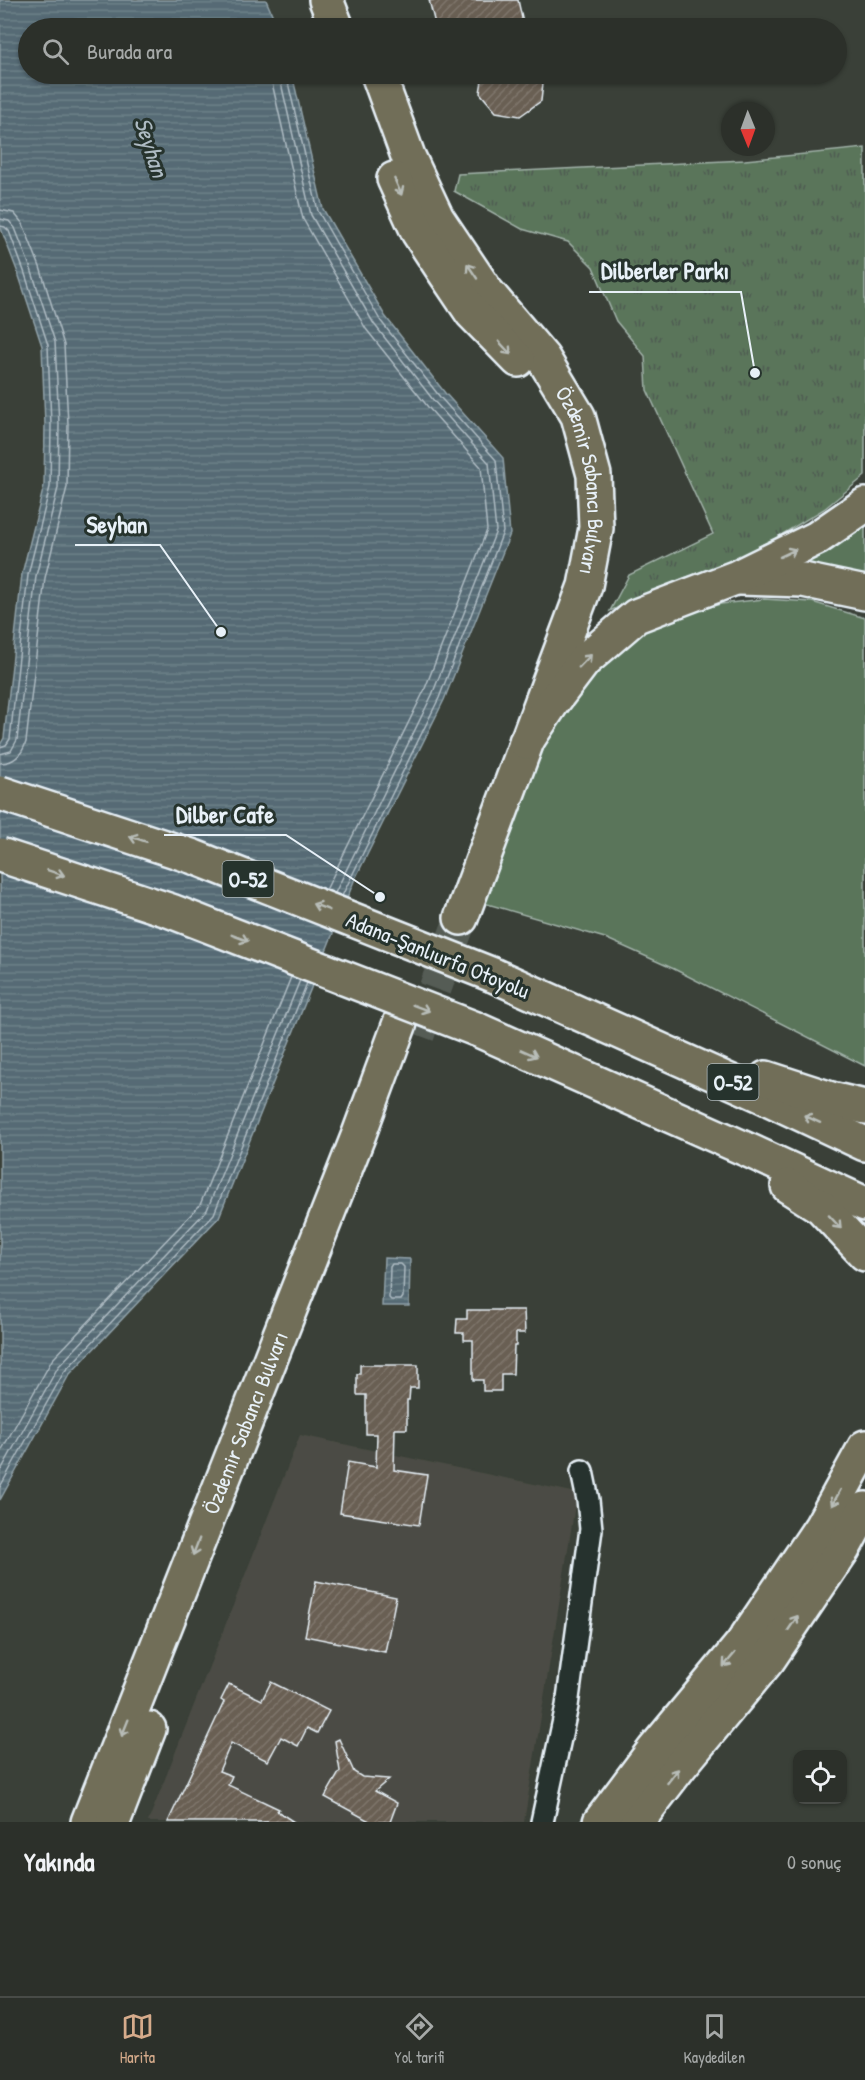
<!DOCTYPE html>
<html lang="tr">
<head>
<meta charset="utf-8">
<style>
  body { margin:0; font-family:"Patrick Hand",sans-serif; background:#383c36; color:#f1f3f6 }
  .controls { position:absolute; right:18px; bottom:18px; display:grid; overflow:hidden; border-radius:12px; box-shadow:0 2px 4px #0004 }
  .controls button { width:54px; height:54px; display:grid; place-items:center; padding:0; border:0; border-bottom:2px solid #484b47; background:#2c302a; color:#f1f3f6; font:30px sans-serif }
  .compass { position:absolute; left:721px; top:102px; width:54px; height:54px; border-radius:50%; background:#2c302a; box-shadow:0 2px 4px #0004; rotate:179deg }
  .list { margin:0; padding:0; list-style:none }
  h2 { display:flex; justify-content:space-between; align-items:center; height:78px; margin:0; padding:0 24px; font-size:26px }
  h2 small { font-size:20px; font-weight:400; color:#a6a9a8 }
  .icon { flex:none; width:33px; height:33px; fill:none; stroke:currentColor; stroke-width:2; stroke-linecap:round; stroke-linejoin:round }
  .map { position:relative; flex:none; width:865px; height:1822px; overflow:hidden }
  .search { position:absolute; background:#2c302a; box-shadow:0 2px 4px #0004; left:18px; right:18px; top:18px; height:66px; display:flex; align-items:center; gap:15px; box-sizing:border-box; padding:0 21px; border-radius:33px; color:#a6a9a8; font-size:22px }
  .sheet { height:174px; background:#2c302a }
  nav { display:flex; justify-content:space-around; align-items:center; box-sizing:border-box; height:84px; border-top:2px solid #484b47; background:#2c302a; font-size:16px; color:#a6a9a8 }
  nav a { display:grid; justify-items:center; gap:3px }
  nav .on { color:#d6ab8b }
  .map>svg:first-child { display:block }
</style>
</head>
<body>
<div class="map">
<svg width="865" height="1822" viewBox="0 0 865 1822">
  <defs>
    <pattern id="park-tufts" width="24" height="20" patternUnits="userSpaceOnUse" patternTransform="scale(1.5)"><rect width="24" height="20" fill="#5a745a"/><path d="M3 7l-1-3M5 7V3M7 7l1-3M15 17l-1-3M17 17v-4M19 17l1-3" fill="none" stroke="#4f5c51"/></pattern>
    <pattern id="water-rules" width="6" height="5" patternUnits="userSpaceOnUse" patternTransform="scale(1.5)"><rect width="6" height="5" fill="#566b74"/><path d="M0 2.5h6" fill="none" stroke="#6e8189"/></pattern>
    <pattern id="building-hatch" width="6" height="6" patternUnits="userSpaceOnUse" patternTransform="scale(1.5)"><rect width="6" height="6" fill="#695f52"/><path d="M-1 1l2-2M0 6l6-6M5 7l2-2" fill="none" stroke="#7e766c"/></pattern>
  </defs>
  <rect width="100%" height="100%" fill="#3a4038"/>
  <filter id="ink" filterUnits="userSpaceOnUse"><feTurbulence type="fractalNoise" baseFrequency=".0167" numOctaves="2"/><feDisplacementMap in="SourceGraphic" scale="12" xChannelSelector="R" yChannelSelector="G"/><feConvolveMatrix kernelMatrix="1 2 1 2 8 2 1 2 1" color-interpolation-filters="sRGB"/></filter>
  <g filter="url(#ink)">
    <!-- built -->
    <polygon fill="#4b4c44" points="300,1435 577,1493 524,1822 148,1822"/>
    <!-- green -->
    <g fill="#5a745a" stroke="#a1b2a9" stroke-width="1.5">
      <polygon points="865,514 865,582 775,565"/>
      <polygon points="764,599 812,602 865,618 865,1066 674,969 605,938 477,901 555,718 613,653 641,633 674,616 721,604"/>
    </g>
    <!-- park -->
    <polygon fill="url(#park-tufts)" stroke="#a1b2a9" stroke-width="1.5" points="865,148 865,476 824,509 733,564 684,578 610,611 629,575 713,534 647,390 645,356 616,321 593,267 568,242 522,229 454,191 458,174 745,160"/>
    <!-- water -->
    <g fill="url(#water-rules)" stroke="#90a1a9" stroke-width="1.5">
      <polygon points="0,0 266,0 278,28 28,28 28,74 292,74 323,209 385,316 445,393 503,458 510,534 444,700 354,881 219,1217 69,1375 0,1500 0,745 4,738 22,574 44,486 45,425 42,346 18,273 0,226"/>
      <polygon points="384,1258 410,1259 409,1306 382,1306"/>
    </g>
    <g fill="none" stroke-linecap="round" stroke-linejoin="round">
      <!-- shore -->
      <g stroke="#aebbc3" stroke-width="1.5">
        <polyline points="270,74 303,219 366,329 428,407 481,467 487,530 424,691 326,890"/>
        <polyline points="279,74 311,215 374,324 434,401 489,463 496,531 432,695 335,893"/>
        <polyline points="286,74 318,211 380,320 440,397 496,460 503,532 439,698 342,896"/>
        <path d="M0,210L14,213L23,224L40,267L64,345L68,424L67,487L45,578L26,742C22,755 14,763 0,763"/>
        <polyline points="0,219 9,221 15,228 31,269 55,342 59,424 58,488 36,576 17,740 11,751 0,754"/>
        <polyline points="0,226 5,227 9,231 24,271 48,345 51,425 50,487 28,575 10,739 6,745 0,747"/>
        <polygon points="392,1264 401,1264 404,1267 403,1297 401,1300 391,1300 389,1298 390,1267"/>
        <polyline points="0,1453 52,1360 200,1205 291,977"/>
        <polyline points="0,1472 58,1367 207,1210 300,980"/>
        <polyline points="0,1487 64,1372 214,1214 307,983"/>
      </g>
    </g>
    <!-- building -->
    <g fill="url(#building-hatch)" stroke="#e8f1f8" stroke-width="1.5">
      <polygon points="429,0 518,0 523,23 498,28 436,28"/>
      <polygon points="483,74 544,74 541,101 520,116 496,112 480,93"/>
      <polygon points="467,1310 524,1310 525,1333 516,1333 516,1346 514,1346 513,1374 501,1374 501,1391 483,1391 483,1380 473,1380 473,1340 464,1340 464,1333 456,1333 457,1319 467,1319"/>
      <polygon points="360,1365 418,1365 418,1388 410,1388 409,1400 407,1400 407,1429 395,1429 394,1470 427,1475 419,1525 340,1513 348,1462 376,1467 377,1434 366,1434 366,1395 357,1395 357,1374 360,1374"/>
      <polygon points="316,1581 396,1597 385,1652 305,1636"/>
      <polygon points="271,1682 329,1711 317,1733 307,1728 298,1746 281,1737 268,1761 231,1743 219,1771 232,1776 228,1785 279,1809 277,1811 294,1822 168,1822 224,1702 221,1700 229,1684 262,1700"/>
      <polygon points="339,1739 354,1772 362,1777 389,1779 375,1791 397,1803 390,1822 371,1822 325,1797 340,1771 335,1741"/>
    </g>
    <g fill="none" stroke-linecap="round" stroke-linejoin="round">
      <!-- primary-tunnel -->
      <polyline stroke="#545b55" stroke-width="33" stroke-dasharray="33 16" stroke-linecap="butt" points="418,1035 461,918"/>
      <!-- minor casing -->
      <g stroke="#e8f1f8" stroke-width="26">
        <polyline id="minor" points="542,1822 567,1706 591,1529 588,1500 582,1471"/>
      </g>
      <!-- primary casing -->
      <g stroke="#e8f1f8" stroke-width="38">
        <g id="primary">
          <polyline points="326,0 337,28"/>
          <path id="s1" d="M378,74L408,156L437,218L486,291L543,358L578,416L594,475L596,528L585,586L461,918"/>
          <polyline points="394,179 418,232 441,267 472,313 518,360"/>
          <path id="s2" d="M88,1822L359,1134L400,1023"/>
          <polyline points="113,1822 149,1729"/>
        </g>
      </g>
      <!-- motorway casing -->
      <g stroke="#e8f1f8" stroke-width="38">
        <g id="motorway">
          <polyline points="740,578 803,580 865,593"/>
          <polyline points="526,742 552,703 584,661 636,616 735,578 817,538 865,505"/>
          <polyline points="493,975 761,1095 865,1144"/>
          <polyline points="476,1029 750,1151 865,1204"/>
          <polyline points="766,1078 831,1099 865,1107"/>
          <polyline points="788,1186 821,1207 865,1254"/>
          <polyline points="600,1822 654,1750 742,1644 821,1527 865,1447"/>
          <polyline points="637,1822 681,1765 768,1660 843,1549 865,1509"/>
        </g>
      </g>
      <!-- minor -->
      <use href="#minor" stroke="#26332d" stroke-width="21"/>
      <!-- primary -->
      <use href="#primary" stroke="#716e59" stroke-width="33"/>
      <!-- motorway -->
      <use href="#motorway" stroke="#716e59" stroke-width="33"/>
      <!-- motorway-bridge casing -->
      <g stroke="#e8f1f8" stroke-width="38" stroke-linecap="butt">
        <g id="motorway-bridge">
          <polyline points="0,793 194,857 493,975"/>
          <polyline points="0,855 171,911 476,1029"/>
        </g>
      </g>
      <!-- motorway-bridge -->
      <use href="#motorway-bridge" stroke="#716e59" stroke-width="33"/>
    </g>
    <!-- one-way arrows -->
    <defs><path id="oneway-shaft" d="M-6 0H5M1.5-3L5.5 0L1.5 3" fill="none" stroke-width="1.6" stroke-linecap="round" stroke-linejoin="round" transform="scale(1.5)"/></defs>
    <g stroke="#b8bdb8">
      <use href="#oneway-shaft" transform="translate(398 187) rotate(66)"/>
      <use href="#oneway-shaft" transform="translate(472 271) rotate(-124)"/>
      <use href="#oneway-shaft" transform="translate(505 348) rotate(47)"/>
      <use href="#oneway-shaft" transform="translate(788 553) rotate(-26)"/>
      <use href="#oneway-shaft" transform="translate(585 661) rotate(-46)"/>
      <use href="#oneway-shaft" transform="translate(138 839) rotate(-162)"/>
      <use href="#oneway-shaft" transform="translate(56 873) rotate(18)"/>
      <use href="#oneway-shaft" transform="translate(321 907) rotate(-159)"/>
      <use href="#oneway-shaft" transform="translate(240 938) rotate(21)"/>
      <use href="#oneway-shaft" transform="translate(421 1008) rotate(21)"/>
      <use href="#oneway-shaft" transform="translate(529 1053) rotate(24)"/>
      <use href="#oneway-shaft" transform="translate(812 1119) rotate(-155)"/>
      <use href="#oneway-shaft" transform="translate(835 1222) rotate(47)"/>
      <use href="#oneway-shaft" transform="translate(836 1498) rotate(119)"/>
      <use href="#oneway-shaft" transform="translate(196 1547) rotate(111)"/>
      <use href="#oneway-shaft" transform="translate(793 1623) rotate(-56)"/>
      <use href="#oneway-shaft" transform="translate(729 1660) rotate(130)"/>
      <use href="#oneway-shaft" transform="translate(125 1728) rotate(112)"/>
      <use href="#oneway-shaft" transform="translate(673 1776) rotate(-52)"/>
    </g>
  </g>
  <g text-anchor="middle" dominant-baseline="central" stroke-width="6" stroke-linejoin="round" paint-order="stroke">
    <!-- shield labels -->
    <g fill="#26332d" stroke="#aeb8bb" stroke-width="1.5">
      <rect x="222.5" y="861" width="51" height="36" rx="4.5"/>
      <rect x="707.5" y="1064" width="51" height="36" rx="4.5"/>
    </g>
    <g font-size="21" font-weight="bold" fill="#e8f1f8">
      <text x="248" y="879">O-52</text>
      <text x="733" y="1082">O-52</text>
    </g>
    <!-- street labels -->
    <g font-size="22" fill="#e8f1f8" stroke="#26332d">
      <text stroke="none"><textPath href="#s1" startOffset="464">Özdemir Sabancı Bulvarı</textPath></text>
      <text transform="translate(438 955) rotate(22)">Adana-Şanlıurfa Otoyolu</text>
      <text stroke="none"><textPath href="#s2" startOffset="429">Özdemir Sabancı Bulvarı</textPath></text>
    </g>
    <!-- water labels -->
    <g font-size="24" font-style="italic" fill="#aebbc3" stroke="#26332d">
      <text transform="translate(152 147) rotate(72)">Seyhan</text>
    </g>
  </g>
  <!-- callouts -->
  <path fill="none" stroke="#e8f1f8" stroke-width="2" d="M755 373L741 292H589M221 632L160 545H75M380 897L286 835H164"/>
  <g fill="#e8f1f8" stroke="#26332d" stroke-width="2">
    <circle cx="755" cy="373" r="6"/>
    <circle cx="221" cy="632" r="6"/>
    <circle cx="380" cy="897" r="6"/>
  </g>
  <g font-size="24" text-anchor="middle" font-weight="bold" fill="#e8f1f8" stroke="#26332d" stroke-width="6" stroke-linejoin="round" paint-order="stroke">
    <text x="665" y="279">Dilberler Parkı</text>
    <text x="117" y="533">Seyhan</text>
    <text x="225" y="823">Dilber Cafe</text>
  </g>
</svg>
<div class="controls">
<button><svg class="icon" aria-label="locate" viewBox="0 0 24 24"><circle cx="12" cy="12" r="6"/><path d="M12 2v4M12 18v4M2 12h4M18 12h4"/></svg></button>
</div>
<svg class="compass" viewBox="-18 -18 36 36"><path d="M0-13l5 13h-10z" fill="#e53935"/><path d="M0 13l5-13h-10z" fill="#a6a9a8"/></svg>
<div class="search"><svg class="icon" aria-label="search" viewBox="0 0 24 24"><circle cx="10" cy="10" r="6"/><path d="M15 15l6 6"/></svg>Burada ara</div>
</div>
<section class="sheet">
<h2>Yakında<small>0 sonuç</small></h2>
<ul class="list">
</ul>
</section>
<nav>
<a class="on"><svg class="icon" aria-label="map" viewBox="0 0 24 24"><path d="M3 6l6-2 6 2 6-2v14l-6 2-6-2-6 2zM9 4v14M15 6v14"/></svg>Harita</a>
<a><svg class="icon" aria-label="directions" viewBox="0 0 24 24"><path d="M12 3l9 9-9 9-9-9zM9 14v-3h6M13 9l2 2-2 2"/></svg>Yol tarifi</a>
<a><svg class="icon" aria-label="saved" viewBox="0 0 24 24"><path d="M7 4h10v16l-5-4-5 4z"/></svg>Kaydedilen</a>
</nav>
</body>
</html>
